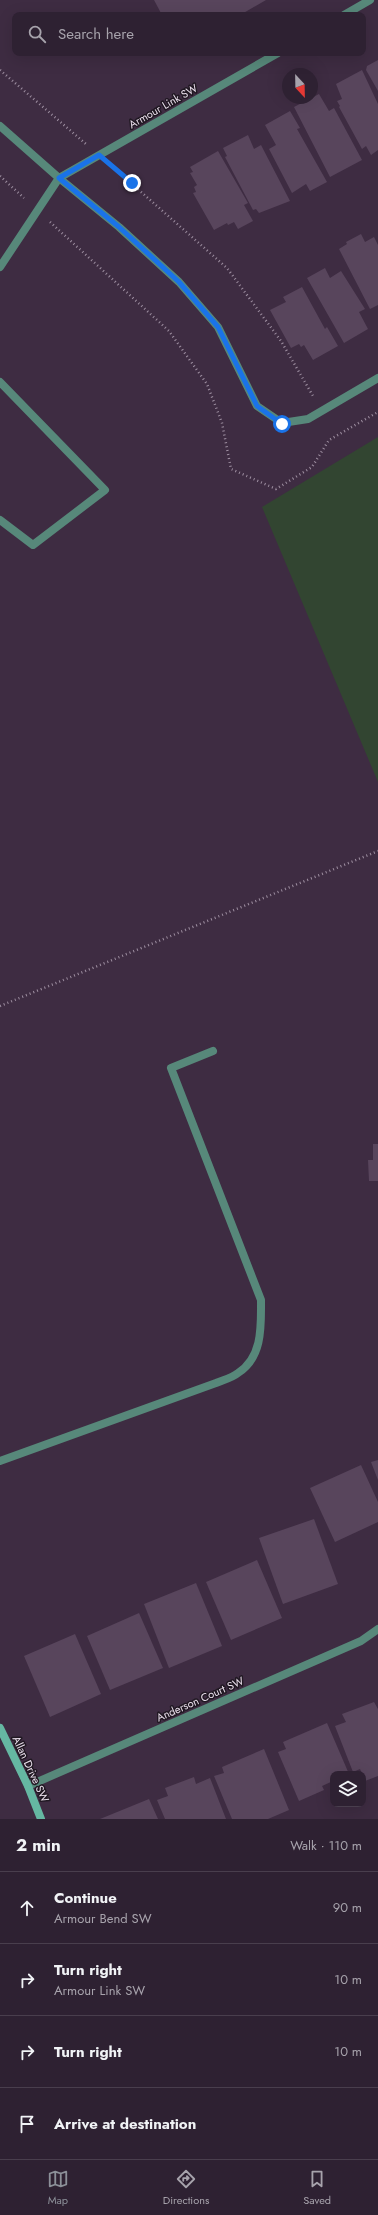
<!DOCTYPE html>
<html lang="en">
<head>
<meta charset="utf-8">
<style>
  body { margin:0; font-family:Jost,sans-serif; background:#36293a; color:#f1f3f6 }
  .controls { position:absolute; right:12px; bottom:12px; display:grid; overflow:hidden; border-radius:8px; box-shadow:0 4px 16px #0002 }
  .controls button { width:36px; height:36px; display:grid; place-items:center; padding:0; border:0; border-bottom:1px solid #493e4d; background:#2e2132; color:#f1f3f6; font:20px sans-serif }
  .compass { position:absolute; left:282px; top:68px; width:36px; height:36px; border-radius:50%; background:#2e2132; box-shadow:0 4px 16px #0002; rotate:158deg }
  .stop { position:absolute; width:12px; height:12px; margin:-9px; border:3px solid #1a73e8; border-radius:50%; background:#fff }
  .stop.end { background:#1a73e8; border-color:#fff; box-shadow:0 1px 4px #0008 }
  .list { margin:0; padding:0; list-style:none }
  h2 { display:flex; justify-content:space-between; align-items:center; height:52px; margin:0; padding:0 16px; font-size:17px }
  h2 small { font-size:13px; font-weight:400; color:#a7a3ac }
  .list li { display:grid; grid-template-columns:26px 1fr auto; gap:12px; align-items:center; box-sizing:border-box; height:72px; padding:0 16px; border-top:1px solid #493e4d }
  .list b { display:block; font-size:15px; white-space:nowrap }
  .list p { margin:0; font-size:13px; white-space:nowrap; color:#a7a3ac }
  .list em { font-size:13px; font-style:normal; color:#a7a3ac }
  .icon { flex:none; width:22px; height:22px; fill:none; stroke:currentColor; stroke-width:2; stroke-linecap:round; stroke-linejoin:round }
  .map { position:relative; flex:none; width:378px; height:1819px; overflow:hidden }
  .search { position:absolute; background:#2e2132; box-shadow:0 4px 16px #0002; left:12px; right:12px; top:12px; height:44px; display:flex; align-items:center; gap:10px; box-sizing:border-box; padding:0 14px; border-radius:8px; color:#a7a3ac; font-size:15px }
  .sheet { height:340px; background:#2e2132 }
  nav { display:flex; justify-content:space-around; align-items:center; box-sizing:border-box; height:56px; border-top:1px solid #493e4d; background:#2e2132; font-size:11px; color:#a7a3ac }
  nav a { display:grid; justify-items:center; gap:2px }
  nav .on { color:#8c9099 }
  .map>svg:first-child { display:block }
</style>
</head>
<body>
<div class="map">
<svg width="378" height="1819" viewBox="0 0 378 1819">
  <rect width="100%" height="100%" fill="#3e2c42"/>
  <!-- green -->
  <polygon fill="#324531" points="378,437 378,782 262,507"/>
  <!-- building -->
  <g fill="#58455c">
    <polygon points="154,0 266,0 240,15 162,15"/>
    <polygon points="378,60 378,91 366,70 367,66"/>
    <polygon points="362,70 378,104 378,150 371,155 366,146 362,149 339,107 340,106 337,101 342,99 336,84"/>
    <polygon points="319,94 329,111 334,108 362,160 330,177 294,107"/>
    <polygon points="290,111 300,128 297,129 327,182 310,191 306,184 292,193 269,149 276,145 265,125"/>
    <polygon points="248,135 254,149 261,145 290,201 259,213 256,209 253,210 225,157 227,156 223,148"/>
    <polygon points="218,151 248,203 244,205 253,221 238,229 234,222 228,225 227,223 214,230 193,193 196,192 194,187 197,185 190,173 193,172 190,167"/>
    <polygon points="361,234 365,242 374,237 378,245 378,305 370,309 339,249 347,244 346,242"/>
    <polygon points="325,268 330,278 341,271 365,309 359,312 368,329 344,343 307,278"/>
    <polygon points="302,287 325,329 327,327 338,346 313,360 304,345 301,347 299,344 291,348 270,310 286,302 283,297"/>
    <polygon points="373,1144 378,1144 378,1181 369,1181 368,1160 373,1160"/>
    <polygon points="378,1460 378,1480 371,1462"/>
    <polygon points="361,1465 378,1502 378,1522 335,1542 310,1488"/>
    <polygon points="314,1519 338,1584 283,1604 259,1538"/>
    <polygon points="257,1560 282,1618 231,1640 206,1582"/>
    <polygon points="196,1583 222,1646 169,1668 144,1604"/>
    <polygon points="139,1613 163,1668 110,1690 87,1636"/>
    <polygon points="75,1634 101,1694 50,1717 24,1656"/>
    <polygon points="374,1702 378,1709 378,1776 365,1781 360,1769 353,1772 335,1726 346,1722 342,1714"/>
    <polygon points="327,1723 349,1774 333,1774 333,1781 322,1786 324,1790 299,1801 278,1752 286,1749 283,1742"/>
    <polygon points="264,1749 289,1810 268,1819 232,1819 214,1776 224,1773 222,1767"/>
    <polygon points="194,1777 196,1784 210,1778 226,1819 165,1819 157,1800 168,1796 165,1788"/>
    <polygon points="149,1799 158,1819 100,1819"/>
  </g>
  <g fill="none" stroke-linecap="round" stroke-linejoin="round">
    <!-- path -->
    <g stroke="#9e8fa1" stroke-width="2.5" stroke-dasharray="1 3" stroke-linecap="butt">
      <polyline points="0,70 86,144"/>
      <polyline points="114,168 227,268 281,341 313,396"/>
      <polyline points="0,176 24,198"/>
      <polyline points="50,222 169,331 207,384 222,423 231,469 276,489 312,467 329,440 378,412"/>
      <polyline points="0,1006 378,851"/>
    </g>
    <!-- lane -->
    <g stroke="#57887a" stroke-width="8">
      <polyline points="0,267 59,178"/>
      <polyline points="0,382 105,490 33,545 0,520"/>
      <path d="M0,1461L216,1383C223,1380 232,1378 238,1373C263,1357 261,1326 261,1300L171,1068L213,1051"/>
    </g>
    <!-- street -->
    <g stroke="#57887a" stroke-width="8">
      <polyline points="344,15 370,0"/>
      <polyline points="0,126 59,178 119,227 179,282 218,327 257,406 282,423 308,419 378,378"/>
      <polyline points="59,178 278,53"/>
      <polyline points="28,1786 361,1641 378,1629"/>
    </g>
    <!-- secondary -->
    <polyline stroke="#65b7a2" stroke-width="8" points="0,1728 28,1786 41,1819"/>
  </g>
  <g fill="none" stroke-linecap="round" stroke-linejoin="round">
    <!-- route -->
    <polyline stroke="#1a73e8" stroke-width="5" points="132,183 99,155 59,178 119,227 179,282 218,327 257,406 282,424"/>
  </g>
  <g text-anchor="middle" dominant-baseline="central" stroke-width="3" stroke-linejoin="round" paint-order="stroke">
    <!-- street labels -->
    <g font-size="11" fill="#ece1ee" stroke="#201822">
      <text transform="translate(163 106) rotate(-30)">Armour Link SW</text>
      <text transform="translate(200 1699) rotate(-24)">Anderson Court SW</text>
      <text transform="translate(31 1769) rotate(65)">Allan Drive SW</text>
    </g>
  </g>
</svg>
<div class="controls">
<button><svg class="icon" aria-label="layers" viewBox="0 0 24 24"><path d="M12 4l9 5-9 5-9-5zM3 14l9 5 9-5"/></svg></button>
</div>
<svg class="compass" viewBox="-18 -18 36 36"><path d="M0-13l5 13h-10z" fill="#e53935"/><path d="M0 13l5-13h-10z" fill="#a7a3ac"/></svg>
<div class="stop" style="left:282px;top:424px"></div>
<div class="stop end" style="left:132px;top:183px"></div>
<div class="search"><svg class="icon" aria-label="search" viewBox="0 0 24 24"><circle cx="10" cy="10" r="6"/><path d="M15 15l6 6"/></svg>Search here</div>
</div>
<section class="sheet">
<h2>2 min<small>Walk · 110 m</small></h2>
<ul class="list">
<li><svg class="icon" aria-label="ahead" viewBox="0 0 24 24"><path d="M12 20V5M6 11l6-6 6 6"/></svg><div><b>Continue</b><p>Armour Bend SW</p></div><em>90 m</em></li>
<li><svg class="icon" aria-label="right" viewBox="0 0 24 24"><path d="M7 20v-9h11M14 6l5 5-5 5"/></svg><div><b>Turn right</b><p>Armour Link SW</p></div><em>10 m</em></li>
<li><svg class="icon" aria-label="right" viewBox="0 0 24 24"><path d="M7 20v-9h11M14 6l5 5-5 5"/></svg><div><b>Turn right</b></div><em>10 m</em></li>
<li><svg class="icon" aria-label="arrive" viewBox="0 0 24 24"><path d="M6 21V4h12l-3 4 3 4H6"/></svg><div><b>Arrive at destination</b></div></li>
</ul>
</section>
<nav>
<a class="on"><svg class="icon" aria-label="map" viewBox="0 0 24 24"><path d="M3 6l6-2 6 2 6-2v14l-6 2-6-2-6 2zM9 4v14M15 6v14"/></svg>Map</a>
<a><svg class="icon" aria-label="directions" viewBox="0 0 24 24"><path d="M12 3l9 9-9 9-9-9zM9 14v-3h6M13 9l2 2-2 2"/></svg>Directions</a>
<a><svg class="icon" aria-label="saved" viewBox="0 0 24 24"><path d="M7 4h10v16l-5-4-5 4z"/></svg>Saved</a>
</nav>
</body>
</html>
